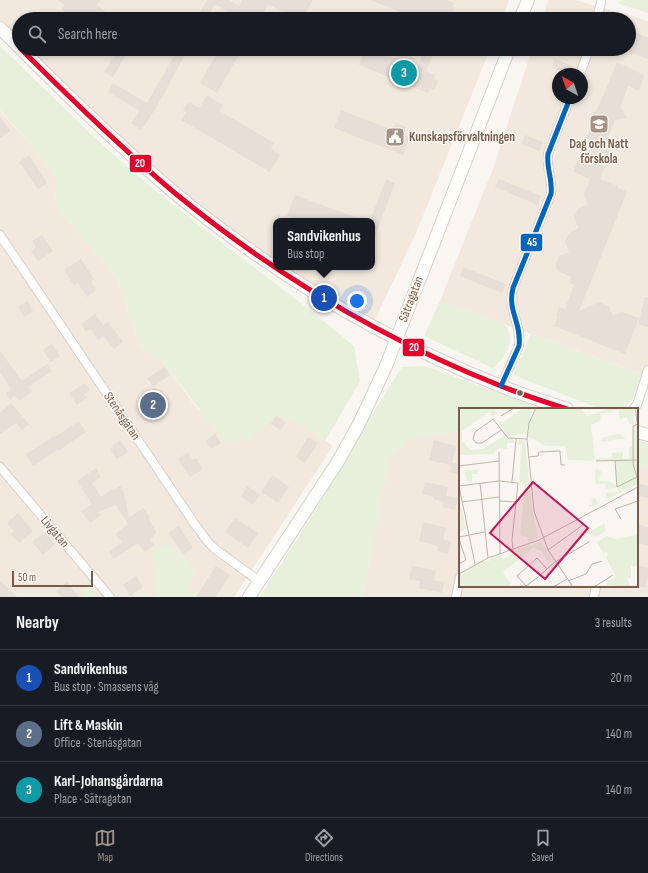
<!DOCTYPE html>
<html lang="en">
<head>
<meta charset="utf-8">
<style>
  body { margin:0; font-family:"Sofia Sans Condensed",sans-serif; background:#242831; color:#f1f3f6 }
  .compass { position:absolute; left:552px; top:68px; width:36px; height:36px; border-radius:50%; background:#171b24; box-shadow:0 2px 6px #0003; rotate:320deg }
  .scale { position:absolute; left:12px; bottom:10px; width:81px; box-sizing:border-box; padding-left:4px; border:2px solid #7a5c4d; border-top:0; font-size:11px; line-height:14px; white-space:nowrap; color:#7a5c4d; -webkit-text-stroke:3px #fffaf3; paint-order:stroke }
  .you { position:absolute; left:357px; top:301px; width:14px; height:14px; margin:-10px; border:3px solid #fff; border-radius:50%; background:#1a73e8; box-shadow:0 0 0 6px #1a73e833 }
  .badge { display:grid; place-items:center; width:26px; height:26px; border-radius:50%; background:#a69286; color:#fff; font-size:13px; font-weight:700 }
  .pin { position:absolute; translate:-50% -50%; border:2px solid #fff; box-shadow:0 1px 4px #0006 }
  .popup { position:absolute; left:273px; top:218px; width:102px; height:52px; box-sizing:border-box; display:grid; place-content:center; border-radius:8px; background:#171b24; filter:drop-shadow(0 1px 3px #0005); font-size:13px; white-space:nowrap; color:#9ea1a6 }
  .popup b { font-size:15px; color:#f1f3f6 }
  .popup::after { content:''; position:absolute; left:50%; top:100%; margin-left:-8px; border:8px solid transparent; border-top-color:#171b24 }
  .list { margin:0; padding:0; list-style:none }
  h2 { display:flex; justify-content:space-between; align-items:center; height:52px; margin:0; padding:0 16px; font-size:17px }
  h2 small { font-size:13px; font-weight:400; color:#9ea1a6 }
  .list li { display:grid; grid-template-columns:26px 1fr auto; gap:12px; align-items:center; box-sizing:border-box; height:56px; padding:0 16px; border-top:1px solid #363941 }
  .list b { display:block; font-size:15px; white-space:nowrap }
  .list p { margin:0; font-size:13px; white-space:nowrap; color:#9ea1a6 }
  .list em { font-size:13px; font-style:normal; color:#9ea1a6 }
  .icon { flex:none; width:22px; height:22px; fill:none; stroke:currentColor; stroke-width:2; stroke-linecap:round; stroke-linejoin:round }
  .map { position:relative; flex:none; width:648px; height:597px; overflow:hidden }
  .search { position:absolute; background:#171b24; box-shadow:0 2px 6px #0003; left:12px; right:12px; top:12px; height:44px; display:flex; align-items:center; gap:10px; box-sizing:border-box; padding:0 14px; border-radius:22px; color:#9ea1a6; font-size:15px }
  .sheet { height:220px; background:#171b24 }
  nav { display:flex; justify-content:space-around; align-items:center; box-sizing:border-box; height:56px; border-top:1px solid #363941; background:#171b24; font-size:11px; color:#9ea1a6 }
  nav a { display:grid; justify-items:center; gap:2px }
  nav .on { color:#a69286 }
  .map>svg:first-child { display:block }
</style>
</head>
<body>
<div class="map">
<svg width="648" height="597" viewBox="0 0 648 597">
  <rect width="100%" height="100%" fill="#f9f5f0"/>
  <!-- residential -->
  <g fill="#f2e8de" fill-rule="evenodd">
    <polygon points="0,0 509,0 502,19 19,19 19,47 0,28"/>
    <path d="M548,0H575L648,21V376L440,301L493,169L532,49H629V19H542ZM558,74H582V98H558Z"/>
    <path d="M21,49H490L417,231L372,326L312,291L274,266L218,226L177,194L134,158L65,93ZM276,221H372V267H276Z"/>
    <polygon points="0,111 43,159 57,179 55,197 57,209 73,226 117,278 140,346 164,363 198,410 249,440 277,414 304,426 333,446 234,597 0,597"/>
    <polygon points="460,431 460,586 637,586 637,466 648,469 648,597 363,597 389,457 411,438"/>
  </g>
  <!-- green -->
  <g fill="#e7f0db">
    <polygon points="621,0 648,0 648,13 618,3"/>
    <path d="M0,46C50,94 98,143 151,187C217,241 288,291 354,346L360,381L325,441L304,426L277,414L249,440L224,442L164,363L140,346L117,278L73,226L57,209L55,197L57,179L43,159L0,110Z"/>
    <path d="M440,301L504,324C507,328 511,334 510,340C510,348 500,364 493,368L424,336Z"/>
    <polygon points="531,334 642,374 632,400 624,409 601,409 513,375"/>
    <polygon points="425,366 543,409 460,409 460,431 411,438 390,456 363,597 259,597 307,524 370,418 402,367"/>
    <polygon points="637,440 648,443 648,469 637,466"/>
    <polygon points="170,545 195,570 190,587 199,597 155,597 152,549"/>
    <polygon points="85,577 99,597 83,597"/>
  </g>
  <!-- building -->
  <g fill="#e6ded7">
    <polygon points="58,0 101,0 97,5 105,11 104,13 112,19 74,19 62,9 65,5"/>
    <polygon points="207,0 229,0 239,6 242,0 313,0 302,19 295,19 268,4 260,19 241,19 215,4 206,19 196,19"/>
    <polygon points="371,0 447,0 454,3 452,7 454,8 452,12 469,19 417,19"/>
    <polygon points="629,30 648,38 648,59 629,52"/>
    <polygon points="118,49 130,49 113,77 104,72"/>
    <polygon points="178,49 188,49 156,108 141,130 131,123 140,111 108,92 113,83 147,103"/>
    <polygon points="219,49 242,49 217,93 200,83"/>
    <polygon points="366,49 371,49 417,67 424,51 427,49 435,49 426,71 435,75 434,79 438,81 434,90 430,88 428,93 359,65"/>
    <polygon points="555,59 573,66 570,74 552,68"/>
    <polygon points="617,62 644,75 639,91 628,86 620,107 628,118 615,120 605,145 613,148 600,179 618,186 618,188 627,192 579,311 599,302 609,306 613,316 622,312 639,318 625,354 554,326 558,317 556,316 559,307 565,309 574,285 570,283 571,277 558,271 555,266 559,256 569,252 565,242 569,233 579,228 574,218 578,209 588,204 584,194 590,179 574,172 574,170 594,119 591,114 595,112 597,108 598,108"/>
    <polygon points="207,95 223,105 220,111 274,143 271,149 280,155 270,172 181,120 186,112 183,110 188,103 190,104 191,103 199,108"/>
    <polygon points="341,110 393,130 396,123 406,127 403,134 410,137 403,155 334,128"/>
    <polygon points="0,116 10,131 0,138"/>
    <polygon points="525,135 543,142 539,151 522,144"/>
    <polygon points="29,155 47,183 38,189 19,162"/>
    <polygon points="386,179 395,183 372,244 372,221 370,221"/>
    <polygon points="499,179 541,196 538,205 495,187"/>
    <polygon points="295,195 363,220 362,221 299,221 287,216"/>
    <polygon points="42,235 53,251 38,261 31,251 36,247 32,241"/>
    <polygon points="81,259 94,279 91,282 96,290 87,297 78,283 74,285 64,270"/>
    <polygon points="463,267 506,284 502,293 460,276"/>
    <polygon points="645,297 648,297 648,327 638,324"/>
    <polygon points="27,301 33,311 24,317 18,307"/>
    <polygon points="95,314 103,325 108,322 123,342 114,349 103,336 98,340 91,329 86,332 81,324"/>
    <polygon points="52,344 60,356 51,362 43,350"/>
    <polygon points="0,351 22,381 47,364 52,371 28,387 32,392 19,401 15,396 10,399 6,393 11,390 11,388 0,373"/>
    <polygon points="165,367 170,375 153,387 147,378"/>
    <polygon points="85,383 90,390 84,394 87,398 77,405 69,393"/>
    <polygon points="155,388 166,402 152,413 141,399"/>
    <polygon points="11,403 29,424 22,430 16,423 0,434 0,413"/>
    <polygon points="276,416 286,423 280,430 271,424"/>
    <polygon points="79,421 86,432 58,451 57,450 33,466 26,454 54,436 55,437"/>
    <polygon points="215,434 221,443 211,449 205,441"/>
    <polygon points="308,437 318,443 305,463 296,457"/>
    <polygon points="121,440 128,452 117,459 110,449 113,448 112,446"/>
    <polygon points="434,440 456,446 452,463 460,464 460,475 450,472 451,465 429,460"/>
    <polygon points="188,452 193,460 196,458 203,469 190,477 178,459"/>
    <polygon points="96,468 101,477 92,483 101,497 114,488 115,489 120,486 124,492 129,518 143,508 150,518 148,519 157,533 150,539 154,545 145,552 138,543 114,559 109,552 122,542 115,534 128,524 116,505 98,512 101,515 90,523 81,511 92,504 77,481"/>
    <polygon points="272,475 289,487 278,503 261,492"/>
    <polygon points="425,482 448,487 446,496 458,498 455,510 443,507 444,502 433,499 434,497 422,494"/>
    <polygon points="637,483 648,486 648,498 637,496"/>
    <polygon points="247,486 260,495 253,505 241,497"/>
    <polygon points="18,513 33,531 19,543 11,534 14,531 7,523"/>
    <polygon points="235,518 258,533 248,548 225,532"/>
    <polygon points="423,522 446,528 443,539 451,542 448,554 437,551 438,546 419,541"/>
    <polygon points="637,524 648,527 648,545 637,543"/>
    <polygon points="179,526 193,548 183,554 168,533"/>
    <polygon points="45,532 55,544 43,555 32,542"/>
    <polygon points="637,565 648,568 648,577 645,588 637,586"/>
    <polygon points="216,566 230,575 216,597 196,597"/>
    <polygon points="412,566 436,571 434,580 444,582 442,593 419,588 420,581 409,579"/>
    <polygon points="136,576 143,587 130,596 123,585"/>
    <polygon points="0,581 17,597 0,597"/>
    <polygon points="67,582 73,590 79,597 62,597 56,591"/>
  </g>
  <g fill="none" stroke-linecap="round" stroke-linejoin="round">
    <!-- street casing -->
    <g stroke="#d7d1cb" stroke-width="10">
      <g id="street">
        <polyline points="597,19 601,2"/>
        <polyline points="580,74 589,49"/>
        <polyline points="0,235 194,523 208,542 215,549 259,581"/>
        <path d="M501,386L519,346C522,323 507,311 513,288L551,194C553,180 546,168 548,154L570,98"/>
        <polyline points="633,409 637,405 648,370"/>
        <polyline points="0,467 110,597"/>
        <polyline points="456,597 460,577"/>
        <polyline points="594,597 596,586"/>
      </g>
    </g>
    <!-- secondary casing -->
    <g stroke="#d9d2cb" stroke-width="14">
      <g id="secondary">
        <polyline points="520,19 528,0"/>
        <polyline points="0,28 19,47"/>
        <path d="M21,49C71,99 122,149 176,194C274,274 384,340 501,386C523,395 545,402 567,409"/>
        <polyline points="637,432 648,435"/>
        <polyline points="249,597 337,463 359,424 386,366 509,49"/>
      </g>
    </g>
    <!-- street -->
    <use href="#street" stroke="#fefefd" stroke-width="8"/>
    <!-- secondary -->
    <use href="#secondary" stroke="#fefefd" stroke-width="12"/>
    <!-- bus-1 casing -->
    <g stroke="#fffaf3" stroke-width="8">
      <path id="bus-1" d="M21,49C71,99 122,149 176,194C274,274 384,340 501,386C523,395 545,402 567,409"/>
    </g>
    <!-- bus-2 casing -->
    <g stroke="#fffaf3" stroke-width="8">
      <path id="bus-2" d="M501,386L519,346C522,323 507,311 513,288L551,194C553,180 546,168 548,154L570,98"/>
    </g>
    <!-- bus-1 -->
    <use href="#bus-1" stroke="#e4002b" stroke-width="5"/>
    <!-- bus-2 -->
    <use href="#bus-2" stroke="#0065bd" stroke-width="5"/>
  </g>
  <!-- icons -->
  <defs>
    <g id="school-square" transform="scale(1)"><rect x="-9" y="-9" width="18" height="18" rx="4" fill="#a69286" stroke="#fffaf3"/><path d="M0-5L7-2L0 1L-7-2ZM-4 1L0 2.5L4 1V4Q0 6-4 4Z" fill="#fff"/></g>
    <g id="civic-square" transform="scale(1)"><rect x="-9" y="-9" width="18" height="18" rx="4" fill="#a69286" stroke="#fffaf3"/><path d="M-.6-6.5H3V-4.5H.6V-3L4-1V1h2V6H-6V1h2V-1L-.6-3ZM-1.2 2.5V6h2.4V2.5Z" fill="#fff"/></g>
  </defs>
  <g fill-rule="evenodd">
    <use href="#school-square" x="599" y="124"/>
    <use href="#civic-square" x="395" y="137"/>
  </g>
  <!-- markers -->
  <circle fill="#7a5c4d" stroke="#fffaf3" stroke-width="1.5" cx="520" cy="393" r="3.5"/>
  <g text-anchor="middle" dominant-baseline="central" stroke-width="3" stroke-linejoin="round" paint-order="stroke">
    <!-- poi labels -->
    <g font-size="13" font-weight="bold" fill="#7a5c4d" stroke="#fffaf3" text-anchor="start">
      <text x="409" y="137">Kunskapsförvaltningen</text>
      <text x="599" y="144" text-anchor="middle">Dag och Natt<tspan x="599" dy="15">förskola</tspan></text>
    </g>
    <!-- street labels -->
    <g font-size="13" fill="#7a5c4d" stroke="#fffaf3">
      <text transform="translate(411 299) rotate(-69)">Sätragatan</text>
      <text transform="translate(122 416) rotate(56)">Stenåsgatan</text>
      <text transform="translate(55 532) rotate(50)">Livgatan</text>
    </g>
  </g>
  <!-- overview -->
  <g transform="translate(459 408)">
    <rect width="179" height="179" fill="#f9f5f0"/>
    <path d="M0,0H34L38,5L33,8L30,4L3,23V32L11,42L24,41L45,28L55,32V35H48V41L39,40L35,46L0,47ZM64,0H74L67,25L49,29L39,13L45,14ZM78,0H122L128,8L152,0H174L175,16H170L168,9L161,11L159,2L141,6L142,12L132,17L136,51L153,50V45L164,44V51H170V40L173,38L174,53V18L179,16V76L130,100L129,98L134,96L132,92L136,90L139,95L147,91V85H143L160,84L158,80L146,81L147,76H136V62L139,61L142,63L140,73H149L157,77L156,53L109,52L106,38H87L69,28L70,17ZM159,26L167,30L142,34L143,30ZM58,32H66L72,93L79,129L70,134L68,129L61,127L66,77L60,74L63,37L58,36ZM5,62H18L19,66H13V74L8,73ZM0,98L3,100L7,122L0,123ZM146,115V123L137,129L131,126L126,118L134,122ZM179,127V158H172V170H169L171,179L148,177V174L157,168L147,150L149,145L144,144L138,134L148,128L156,131ZM82,134L94,153L91,155L82,143L74,140L44,164L53,179H0V167L24,153H30V151L41,147L45,151L51,147L50,144Z" fill="#e7f0db"/>
    <path fill="none" stroke="#c2b3aa" stroke-width="1" d="M77,0L70,15L68,31L75,103L89,142L114,179M176,0L179,20M42,8L55,0M42,22L23,35H17L14,31L16,24L34,11L49,30L68,31M40,44L41,146M69,49L79,48L80,44L101,43L102,57H106M137,53L179,52M156,53L158,79L178,69L174,56V18L179,16M0,58L40,53M53,74L57,31M21,75L29,150M0,78L40,73L59,75L53,132L54,142M0,78L16,156M40,93L57,94M3,94L40,89M162,111L156,101L179,93M0,129L26,124M0,131L7,152L0,156M89,142L124,117M88,161L78,150L58,168L67,178L78,170L88,161L96,154L130,134M0,166L29,150L80,132L179,79M109,173L127,166L133,156L143,153M94,179L108,171M135,179L154,167"/>
    <path fill="#c2185b" fill-opacity="0.15" stroke="#c2185b" stroke-width="2" d="M74,74L129,120L86,171L31,125Z"/>
    <rect width="179" height="179" fill="none" stroke="#7a5c4d" stroke-width="2"/>
  </g>
  <g stroke="#fffaf3" stroke-width="1.5">
    <rect x="129" y="154" width="23" height="19" rx="4" fill="#e4002b"/>
    <rect x="520" y="233" width="23" height="19" rx="4" fill="#0065bd"/>
    <rect x="402" y="338" width="23" height="19" rx="4" fill="#e4002b"/>
  </g>
  <g font-size="11" text-anchor="middle" font-weight="bold" fill="#fff">
    <text x="140" y="167">20</text>
    <text x="532" y="246">45</text>
    <text x="414" y="351">20</text>
  </g>
</svg>
<svg class="compass" viewBox="-18 -18 36 36"><path d="M0-13l5 13h-10z" fill="#e53935"/><path d="M0 13l5-13h-10z" fill="#9ea1a6"/></svg>
<div class="scale">50 m</div>
<div class="you"></div>
<div class="pin badge" style="left:324px;top:298px;background:#1a4fb4">1</div>
<div class="popup"><b>Sandvikenhus</b>Bus stop</div>
<div class="pin badge" style="left:153px;top:405px;background:#5c6f8a">2</div>
<div class="pin badge" style="left:404px;top:73px;background:#0f9aa8">3</div>
<div class="search"><svg class="icon" aria-label="search" viewBox="0 0 24 24"><circle cx="10" cy="10" r="6"/><path d="M15 15l6 6"/></svg>Search here</div>
</div>
<section class="sheet">
<h2>Nearby<small>3 results</small></h2>
<ul class="list">
<li><span class="badge" style="background:#1a4fb4">1</span><div><b>Sandvikenhus</b><p>Bus stop · Smassens väg</p></div><em>20 m</em></li>
<li><span class="badge" style="background:#5c6f8a">2</span><div><b>Lift &amp; Maskin</b><p>Office · Stenåsgatan</p></div><em>140 m</em></li>
<li><span class="badge" style="background:#0f9aa8">3</span><div><b>Karl-Johansgårdarna</b><p>Place · Sätragatan</p></div><em>140 m</em></li>
</ul>
</section>
<nav>
<a class="on"><svg class="icon" aria-label="map" viewBox="0 0 24 24"><path d="M3 6l6-2 6 2 6-2v14l-6 2-6-2-6 2zM9 4v14M15 6v14"/></svg>Map</a>
<a><svg class="icon" aria-label="directions" viewBox="0 0 24 24"><path d="M12 3l9 9-9 9-9-9zM9 14v-3h6M13 9l2 2-2 2"/></svg>Directions</a>
<a><svg class="icon" aria-label="saved" viewBox="0 0 24 24"><path d="M7 4h10v16l-5-4-5 4z"/></svg>Saved</a>
</nav>
</body>
</html>
